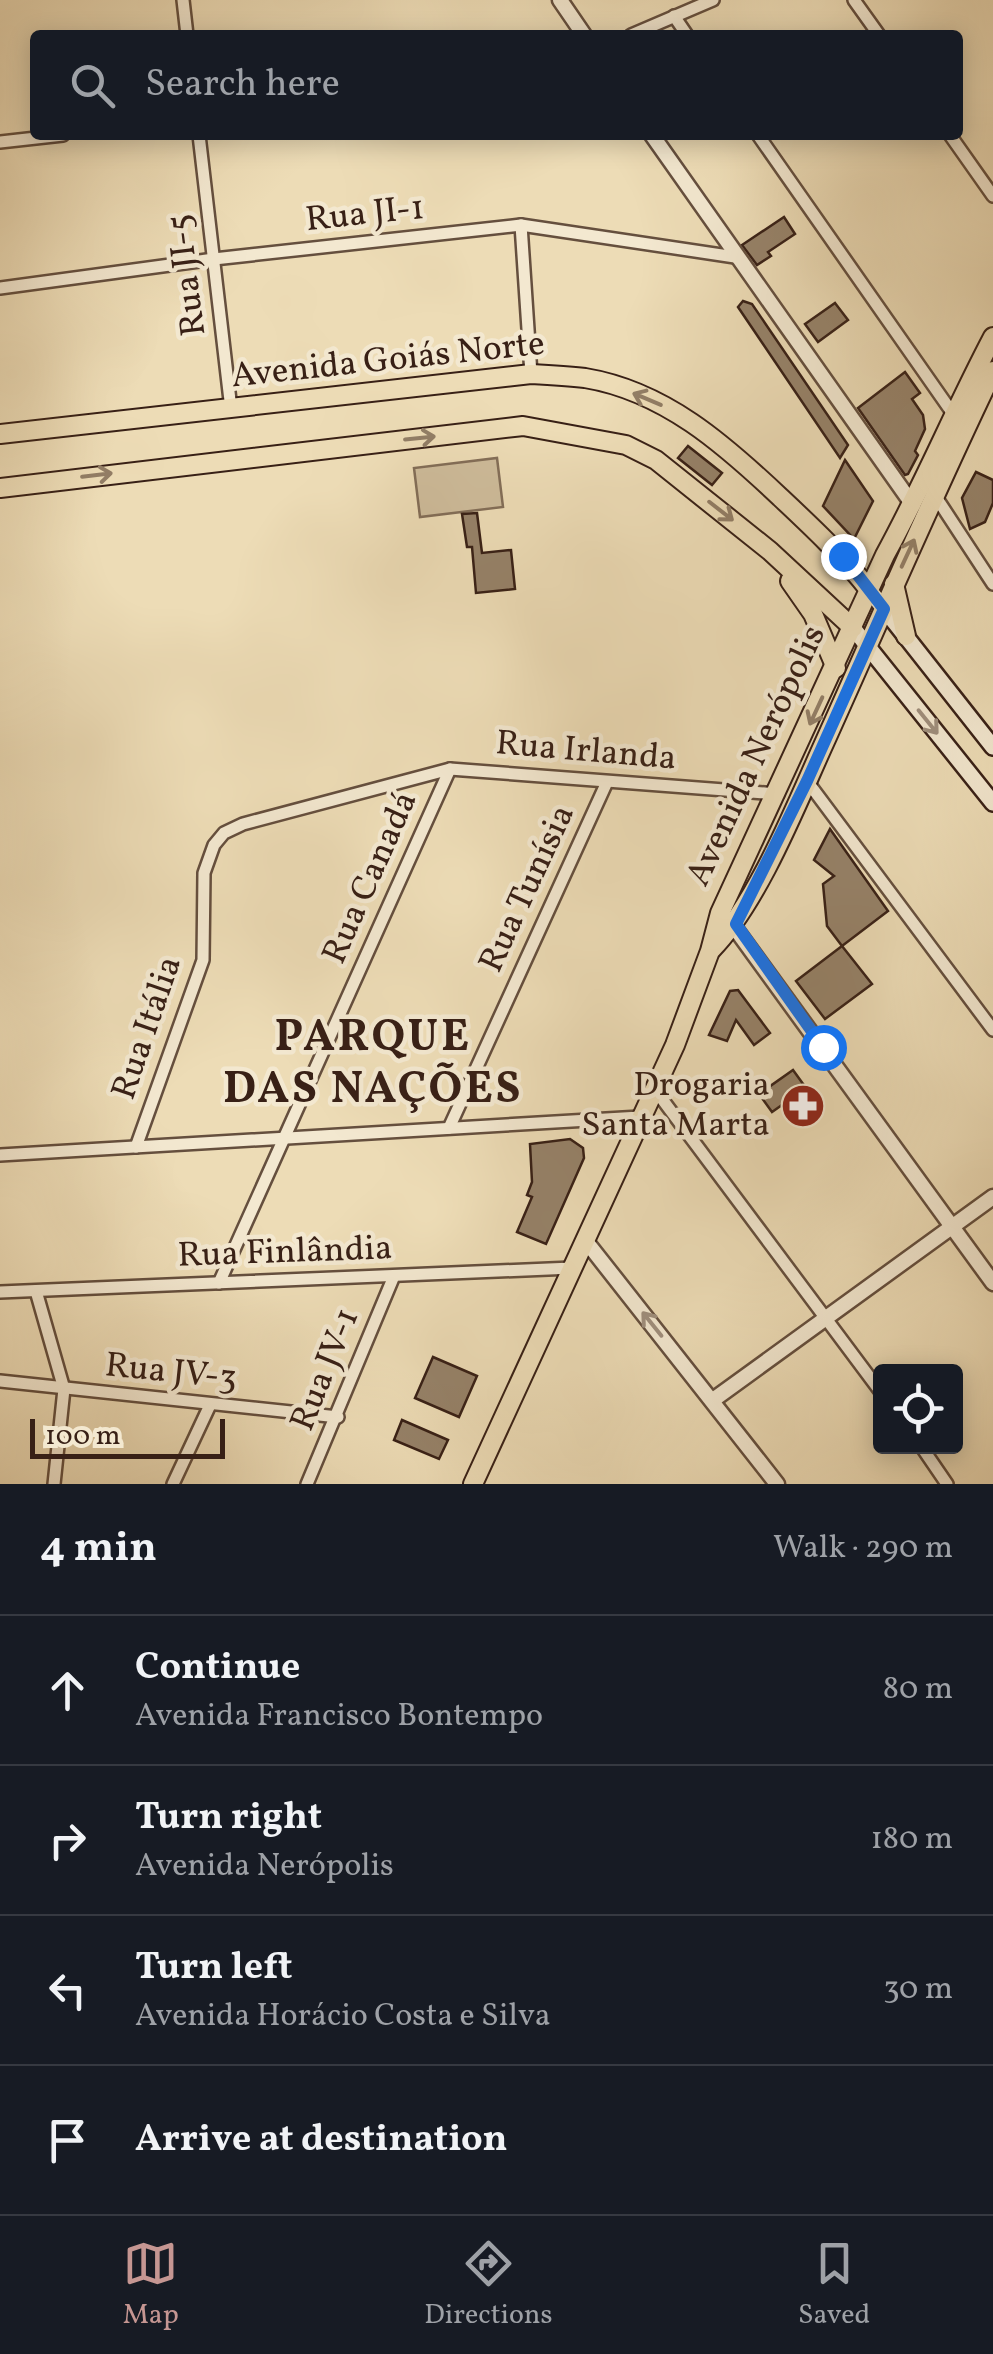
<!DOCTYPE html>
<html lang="en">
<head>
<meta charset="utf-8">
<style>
  body { margin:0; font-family:Vollkorn,serif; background:#20242c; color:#f1f3f6 }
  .controls { position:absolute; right:30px; bottom:30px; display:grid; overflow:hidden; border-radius:10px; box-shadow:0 5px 25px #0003 }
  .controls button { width:90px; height:90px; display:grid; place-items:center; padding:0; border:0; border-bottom:2px solid #363941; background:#171b24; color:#f1f3f6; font:50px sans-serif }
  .scale { position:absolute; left:30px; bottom:25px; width:195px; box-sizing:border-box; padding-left:10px; border:5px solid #382016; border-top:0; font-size:28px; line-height:35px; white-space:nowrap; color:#382016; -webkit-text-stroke:8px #f3e8d0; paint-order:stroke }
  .stop { position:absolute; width:30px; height:30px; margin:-22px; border:8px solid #1a73e8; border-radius:50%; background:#fff }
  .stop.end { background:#1a73e8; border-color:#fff; box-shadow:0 2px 10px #0008 }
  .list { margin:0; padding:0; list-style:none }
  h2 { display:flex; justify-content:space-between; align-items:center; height:130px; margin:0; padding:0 40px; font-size:42px }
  h2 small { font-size:32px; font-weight:400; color:#9ea1a6 }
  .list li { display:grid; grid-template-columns:65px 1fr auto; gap:30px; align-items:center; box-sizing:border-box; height:150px; padding:0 40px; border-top:2px solid #363941 }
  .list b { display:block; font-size:38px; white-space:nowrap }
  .list p { margin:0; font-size:32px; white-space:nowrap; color:#9ea1a6 }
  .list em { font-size:32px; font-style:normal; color:#9ea1a6 }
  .icon { flex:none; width:55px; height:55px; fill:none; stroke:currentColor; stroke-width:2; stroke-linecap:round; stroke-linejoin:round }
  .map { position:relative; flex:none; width:993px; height:1484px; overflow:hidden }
  .search { position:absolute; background:#171b24; box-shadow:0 5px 25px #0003; left:30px; right:30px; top:30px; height:110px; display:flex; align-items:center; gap:25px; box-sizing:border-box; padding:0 35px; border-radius:10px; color:#9ea1a6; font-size:38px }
  .sheet { height:730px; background:#171b24 }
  nav { display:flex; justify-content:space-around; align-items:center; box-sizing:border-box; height:140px; border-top:2px solid #363941; background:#171b24; font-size:28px; color:#9ea1a6 }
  nav a { display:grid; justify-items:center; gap:5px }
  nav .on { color:#c59692 }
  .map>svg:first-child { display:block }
</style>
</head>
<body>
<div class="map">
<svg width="993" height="1484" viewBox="0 0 993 1484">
  <rect width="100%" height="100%" fill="#eddcb6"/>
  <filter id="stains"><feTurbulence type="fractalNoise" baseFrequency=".002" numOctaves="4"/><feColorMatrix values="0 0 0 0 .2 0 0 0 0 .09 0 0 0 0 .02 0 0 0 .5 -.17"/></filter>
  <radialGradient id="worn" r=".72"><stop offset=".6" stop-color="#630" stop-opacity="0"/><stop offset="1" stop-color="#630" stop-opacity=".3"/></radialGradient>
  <!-- green -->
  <polygon fill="#cebc9b" stroke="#836e58" stroke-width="2.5" points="497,458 503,507 420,517 414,468"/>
  <!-- building -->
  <g fill="#968269" stroke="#382016" stroke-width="2.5">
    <polygon points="784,217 795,234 768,252 771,256 757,265 742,245"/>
    <polygon points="743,301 752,304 848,445 840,458 738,307"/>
    <polygon points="835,303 848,320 818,342 805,324"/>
    <polygon points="905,372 920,393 912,399 923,415 925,429 915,451 918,455 908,474 905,475 858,408"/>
    <polygon points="688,446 722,473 712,485 678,458"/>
    <polygon points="845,460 873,501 854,539 823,506"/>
    <polygon points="976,472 993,480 993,503 985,522 970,529 962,498"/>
    <polygon points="477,513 482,553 511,550 515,589 476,593 472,547 467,547 462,514"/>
    <polygon points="830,829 888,911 842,946 827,926 823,884 834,876 814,860"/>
    <polygon points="842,946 872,984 825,1019 796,981"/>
    <polygon points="738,990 770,1033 754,1045 736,1020 727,1041 709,1035 730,991"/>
    <polygon points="793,1070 806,1088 772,1112 759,1094"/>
    <polygon points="570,1139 583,1148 584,1158 546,1244 517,1232 532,1197 527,1195 532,1182 530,1144"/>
    <polygon points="433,1357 477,1376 459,1417 415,1398"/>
    <polygon points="402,1420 448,1440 439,1459 394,1440"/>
  </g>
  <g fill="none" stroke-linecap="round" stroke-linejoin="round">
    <!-- minor casing -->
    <g stroke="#654f3e" stroke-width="16">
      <g id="minor">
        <polyline points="183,0 187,35"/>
        <polyline points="854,0 879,35"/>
        <polyline points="674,16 687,35"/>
        <polyline points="631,35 713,0"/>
        <polyline points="199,135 231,409"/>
        <polyline points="758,135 956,418"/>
        <polyline points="950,135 993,196"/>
        <polyline points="0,142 63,135"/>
        <polyline points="521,225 531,374"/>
        <polyline points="0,288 214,259 521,225 735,257"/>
        <polyline points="934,494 993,584"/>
        <polyline points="807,781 993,1030"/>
        <polyline points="653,1087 880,1391"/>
        <polyline points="449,1128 607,782"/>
        <polyline points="136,1147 203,960 204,873 214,845 224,833 243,824 450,769 778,794"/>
        <polyline points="0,1155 640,1117"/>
        <polyline points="219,1283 450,769"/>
        <polyline points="36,1291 64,1389 54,1484"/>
        <polyline points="0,1292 572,1268"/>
        <polyline points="0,1381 338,1417"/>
        <polyline points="921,1446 947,1484"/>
        <polyline points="173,1484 210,1405"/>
        <polyline points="307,1484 394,1276"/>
      </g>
    </g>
    <!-- tertiary casing -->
    <g stroke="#654f3e" stroke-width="19">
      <g id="tertiary">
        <polyline points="560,0 584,35"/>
        <polyline points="652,135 913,505"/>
        <polyline points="729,920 993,1283"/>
        <polyline points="585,1240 777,1484"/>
        <polyline points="713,1400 993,1197"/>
      </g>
    </g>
    <!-- secondary casing -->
    <g stroke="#382016" stroke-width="20">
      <g id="secondary">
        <polyline points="870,591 993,747"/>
        <polyline points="853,628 993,803"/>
      </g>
    </g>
    <!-- primary casing -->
    <g stroke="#382016" stroke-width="22">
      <g id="primary">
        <path d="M0,434L531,374C549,375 567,376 585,378C664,391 724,444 780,497C812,527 843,556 870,591"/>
        <polyline points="0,488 523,426 626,445 656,460 770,551 853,628"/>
        <polyline points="790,581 813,614 836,668"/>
        <polyline points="894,584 906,636"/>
        <path d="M712,949C757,903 795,808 822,748C879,622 933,495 993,371"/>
        <path d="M473,1484L675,1045L710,951L720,913L885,555C924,484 955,409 993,337"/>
      </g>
    </g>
    <!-- minor -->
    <use href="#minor" stroke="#f3e8d0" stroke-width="11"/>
    <!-- tertiary -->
    <use href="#tertiary" stroke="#f3e8d0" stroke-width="14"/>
    <!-- secondary -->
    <use href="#secondary" stroke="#f3e8d0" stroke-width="15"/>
    <!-- primary -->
    <use href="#primary" stroke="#eddcb6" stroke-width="18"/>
  </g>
  <!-- one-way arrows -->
  <defs><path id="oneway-shaft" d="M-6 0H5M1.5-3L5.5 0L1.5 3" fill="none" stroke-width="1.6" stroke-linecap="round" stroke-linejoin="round" transform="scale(2.5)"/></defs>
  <g stroke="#927e66">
    <use href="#oneway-shaft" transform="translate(647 399) rotate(-157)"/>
    <use href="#oneway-shaft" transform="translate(420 438) rotate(-6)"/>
    <use href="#oneway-shaft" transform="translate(97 475) rotate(-7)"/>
    <use href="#oneway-shaft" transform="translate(721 511) rotate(38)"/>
    <use href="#oneway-shaft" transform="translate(908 553) rotate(-65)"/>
    <use href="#oneway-shaft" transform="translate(816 711) rotate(115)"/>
  </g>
  <g stroke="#9f8e7c">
    <use href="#oneway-shaft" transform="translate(928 722) rotate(51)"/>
    <use href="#oneway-shaft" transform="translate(652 1324) rotate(-129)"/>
  </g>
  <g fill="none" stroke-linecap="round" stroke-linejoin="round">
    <!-- route -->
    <polyline stroke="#1a73e8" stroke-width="12" points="823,1047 736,924 807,781 884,609 843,556"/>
  </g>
  <!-- icons -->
  <defs>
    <g id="pharmacy-disc" transform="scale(2.25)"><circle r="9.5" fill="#8f2418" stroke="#f3e8d0"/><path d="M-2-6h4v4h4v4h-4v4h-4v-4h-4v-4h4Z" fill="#fff"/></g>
  </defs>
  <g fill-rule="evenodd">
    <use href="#pharmacy-disc" x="803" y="1106"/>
  </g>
  <g text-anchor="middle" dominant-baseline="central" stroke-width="9" stroke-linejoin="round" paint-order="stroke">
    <!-- street labels -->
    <g font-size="35" fill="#382016" stroke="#f3e8d0">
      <text transform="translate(365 215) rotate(-6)">Rua JI-1</text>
      <text transform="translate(188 275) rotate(-97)">Rua JI-5</text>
      <text transform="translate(388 361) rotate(-6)">Avenida Goiás Norte</text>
      <text transform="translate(586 752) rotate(5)">Rua Irlanda</text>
      <text transform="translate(757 756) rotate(-65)">Avenida Nerópolis</text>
      <text transform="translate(371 878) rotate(-66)">Rua Canadá</text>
      <text transform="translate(528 889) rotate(-65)">Rua Tunísia</text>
      <text transform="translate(148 1028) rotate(-71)">Rua Itália</text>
      <text transform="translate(285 1253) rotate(-2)">Rua Finlândia</text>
      <text transform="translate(326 1370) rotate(-68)">Rua JV-1</text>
      <text transform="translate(171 1373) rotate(6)">Rua JV-3</text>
    </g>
    <!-- poi labels -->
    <g font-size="35" fill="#382016" stroke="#f3e8d0" text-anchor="end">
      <text x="770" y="1086">Drogaria<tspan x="770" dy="40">Santa Marta</tspan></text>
    </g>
    <!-- district labels -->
    <g font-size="45" font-weight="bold" letter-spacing="2.5" fill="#382016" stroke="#f3e8d0">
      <text x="373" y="1038">PARQUE<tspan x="373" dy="52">DAS NAÇÕES</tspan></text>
    </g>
  </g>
  <rect width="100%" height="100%" filter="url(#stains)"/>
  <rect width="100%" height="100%" fill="url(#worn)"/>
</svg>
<div class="controls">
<button><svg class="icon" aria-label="locate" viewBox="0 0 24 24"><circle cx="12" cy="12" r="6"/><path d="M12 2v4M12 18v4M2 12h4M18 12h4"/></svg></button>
</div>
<div class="scale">100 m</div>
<div class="stop" style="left:823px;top:1047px"></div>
<div class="stop end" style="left:843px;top:556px"></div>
<div class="search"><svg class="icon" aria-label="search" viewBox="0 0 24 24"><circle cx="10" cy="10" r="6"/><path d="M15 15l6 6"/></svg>Search here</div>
</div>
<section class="sheet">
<h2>4 min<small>Walk · 290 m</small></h2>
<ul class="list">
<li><svg class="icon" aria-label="ahead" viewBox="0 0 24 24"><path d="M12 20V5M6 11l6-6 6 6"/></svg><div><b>Continue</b><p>Avenida Francisco Bontempo</p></div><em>80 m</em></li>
<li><svg class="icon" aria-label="right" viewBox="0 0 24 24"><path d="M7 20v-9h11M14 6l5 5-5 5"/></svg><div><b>Turn right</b><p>Avenida Nerópolis</p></div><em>180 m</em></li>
<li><svg class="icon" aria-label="left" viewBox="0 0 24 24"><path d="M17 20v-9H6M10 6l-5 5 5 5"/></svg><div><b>Turn left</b><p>Avenida Horácio Costa e Silva</p></div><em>30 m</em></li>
<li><svg class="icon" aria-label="arrive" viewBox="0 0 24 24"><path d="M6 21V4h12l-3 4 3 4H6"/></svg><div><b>Arrive at destination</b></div></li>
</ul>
</section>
<nav>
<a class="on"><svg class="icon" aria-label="map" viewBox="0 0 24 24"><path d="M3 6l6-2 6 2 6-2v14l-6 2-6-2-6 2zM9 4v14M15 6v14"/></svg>Map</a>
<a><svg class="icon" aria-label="directions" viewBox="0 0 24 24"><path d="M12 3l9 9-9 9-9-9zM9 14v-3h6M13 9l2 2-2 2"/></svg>Directions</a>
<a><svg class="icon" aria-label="saved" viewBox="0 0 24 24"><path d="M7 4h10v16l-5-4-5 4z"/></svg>Saved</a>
</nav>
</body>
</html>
